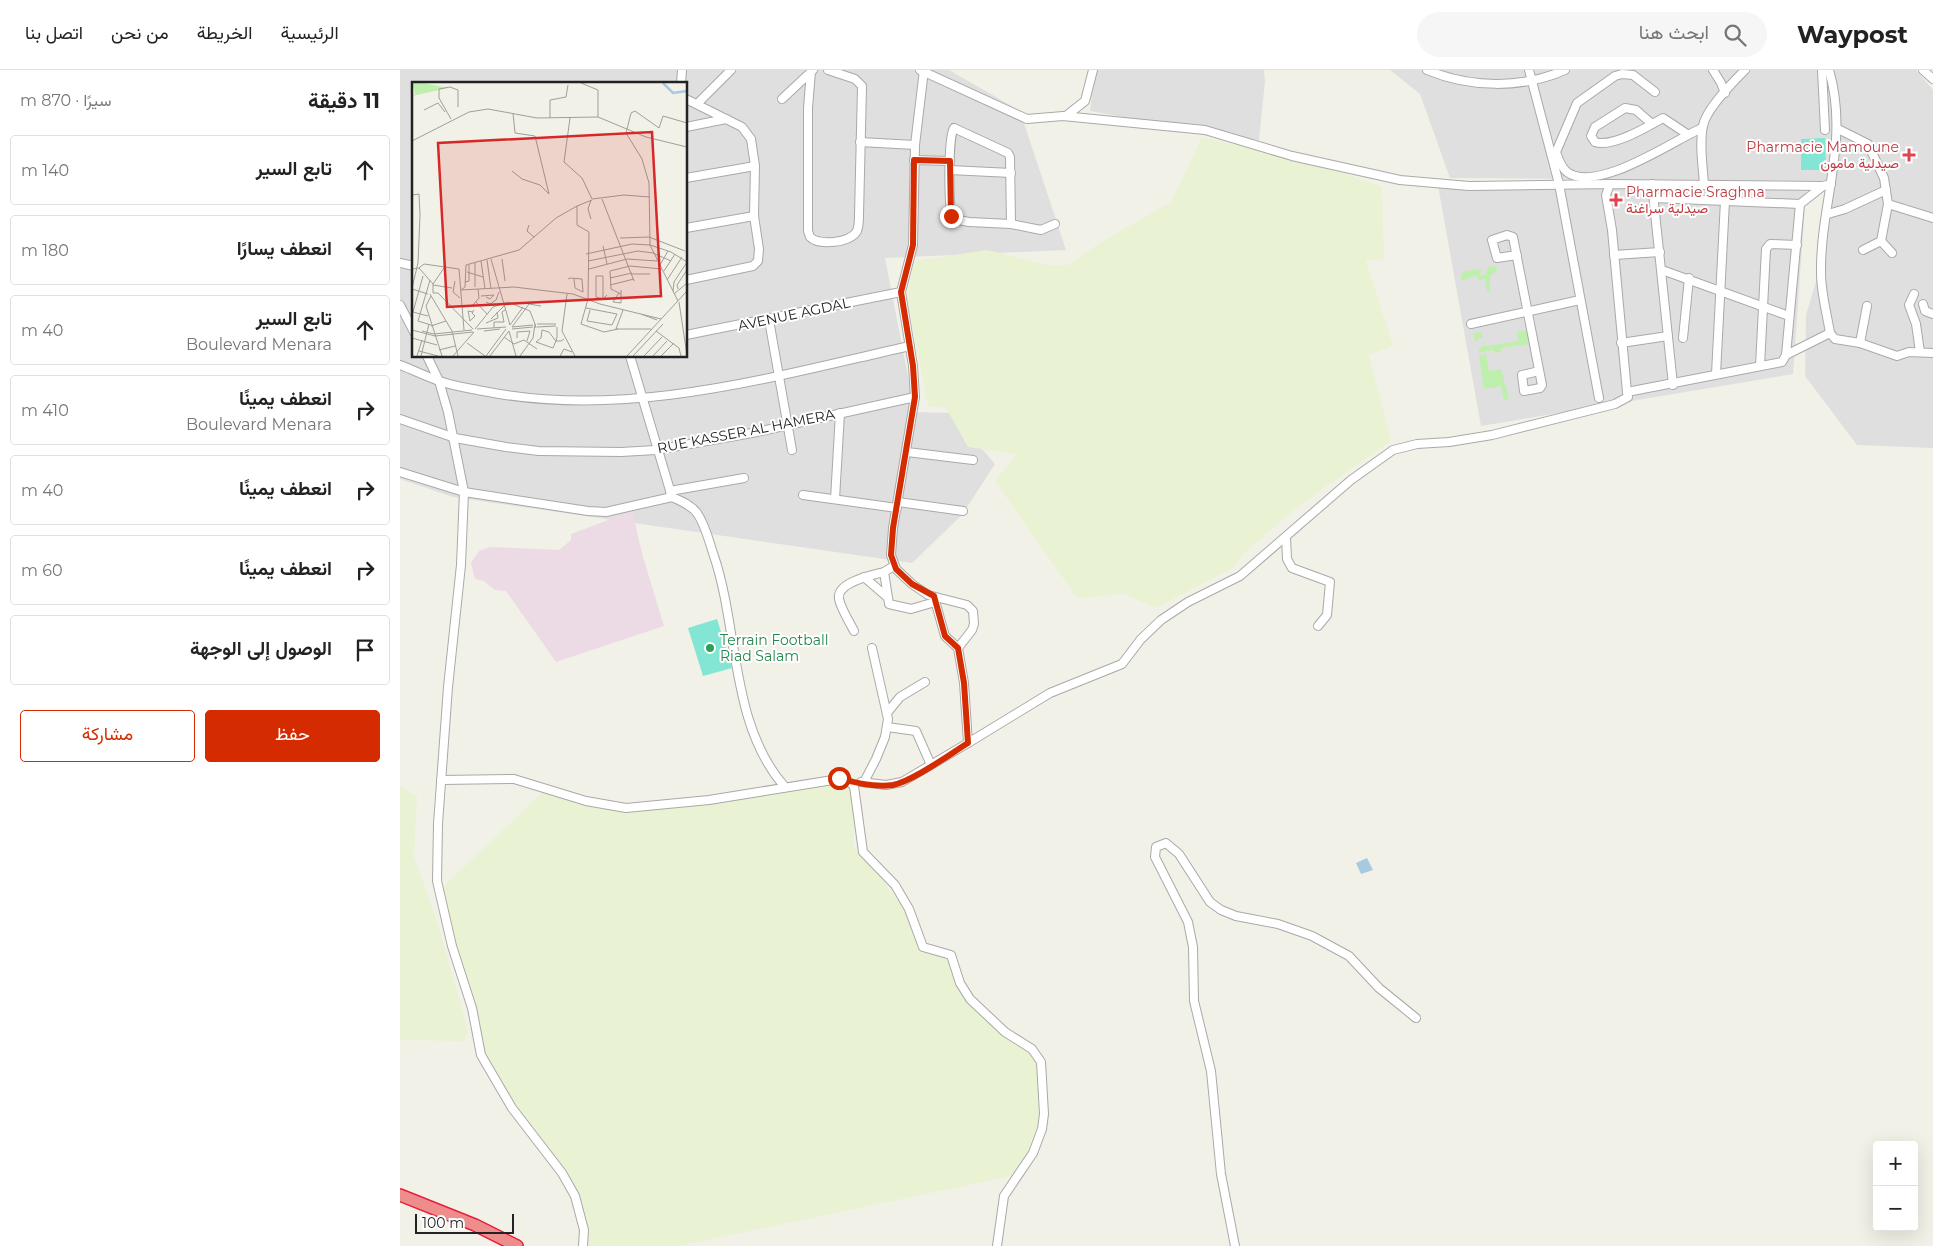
<!DOCTYPE html>
<html lang="ar">
<head>
<meta charset="utf-8">
<style>
  body { margin:0; font-family:Montserrat,Vazirmatn,sans-serif; background:#f6f6f6; color:#222; direction:rtl }
  .controls { position:absolute; right:15px; bottom:15px; display:grid; overflow:hidden; border-radius:5px; box-shadow:0 5px 20px #0002 }
  .controls button { width:45px; height:45px; display:grid; place-items:center; padding:0; border:0; border-bottom:1px solid #e0e0e0; background:#fff; color:#222; font:25px sans-serif }
  .scale { position:absolute; left:15px; bottom:12px; width:99px; box-sizing:border-box; padding-left:5px; border:2px solid #222; border-top:0; font-size:14px; line-height:18px; white-space:nowrap; color:#222; -webkit-text-stroke:4px #fff; paint-order:stroke }
  .stop { position:absolute; width:15px; height:15px; margin:-11px; border:4px solid #d42b00; border-radius:50%; background:#fff }
  .stop.end { background:#d42b00; border-color:#fff; box-shadow:0 1px 5px #0008 }
  .list { margin:0; padding:0; list-style:none }
  h2 { display:flex; justify-content:space-between; align-items:center; height:65px; margin:0; padding:0 20px; font-size:21px }
  h2 small { font-size:16px; font-weight:400; color:#767676 }
  .list li { display:grid; grid-template-columns:32px 1fr auto; gap:15px; align-items:center; box-sizing:border-box; height:70px; margin:0 10px 10px; padding:0 10px; border:1px solid #e0e0e0; border-radius:5px }
  .list b { display:block; font-size:19px; white-space:nowrap }
  .list p { margin:0; font-size:16px; white-space:nowrap; color:#767676 }
  .list em { font-size:16px; font-style:normal; color:#767676 }
  .actions { display:flex; gap:10px; padding:15px 20px }
  .actions a { flex:1; padding:11px 0; border:1px solid #d42b00; border-radius:5px; text-align:center; font-size:18px; color:#d42b00 }
  .actions .main { background:#d42b00; color:#fff }
  .icon { flex:none; width:28px; height:28px; fill:none; stroke:currentColor; stroke-width:2; stroke-linecap:round; stroke-linejoin:round }
  .map { position:relative; flex:none; width:1533px; height:1176px; overflow:hidden; direction:ltr }
  header { display:flex; align-items:center; gap:30px; box-sizing:border-box; height:70px; padding:0 25px; background:#fff; border-bottom:1px solid #e0e0e0 }
  header strong { font-size:24px }
  nav { display:flex; gap:28px; margin-inline-start:auto; font-size:18px }
  .search { width:350px; height:45px; background:#f6f6f6; display:flex; align-items:center; gap:12px; box-sizing:border-box; padding:0 18px; border-radius:28px; color:#767676; font-size:19px }
  main { display:flex }
  aside { flex:1; background:#fff }
  .map>svg:first-child { display:block }
</style>
</head>
<body>
<header>
<strong>Waypost</strong>
<div class="search"><svg class="icon" aria-label="search" viewBox="0 0 24 24"><circle cx="10" cy="10" r="6"/><path d="M15 15l6 6"/></svg>ابحث هنا</div>
<nav><a>الرئيسية</a><a>الخريطة</a><a>من نحن</a><a>اتصل بنا</a></nav>
</header>
<main>
<div class="map">
<svg width="1533" height="1176" viewBox="0 0 1533 1176">
  <rect width="100%" height="100%" fill="#f2f1e8"/>
  <!-- residential -->
  <g fill="#e0dfdf" fill-rule="evenodd">
    <path d="M0,0H549L620,41L666,180L485,188L515,342L551,343L595,394L562,445L512,493L53,427L0,409ZM14,14H286V286H14Z"/>
    <polygon points="695,0 864,0 865,11 859,70 837,68 690,41"/>
    <polygon points="990,0 1516,0 1533,20 1533,378 1457,375 1405,306 1406,245 1418,205 1430,111 1050,108 1020,24"/>
    <polygon points="1037,110 1406,121 1393,304 1081,356"/>
  </g>
  <!-- industrial -->
  <polygon fill="#ecdae5" points="232,441 243,487 264,556 156,592 106,521 95,520 84,511 75,509 71,493 79,481 90,477 159,480 171,470 171,464"/>
  <!-- farmland -->
  <g fill="#e9f2d3">
    <polygon points="802,67 919,94 982,117 984,189 966,191 993,276 969,285 991,371 901,434 843,484 834,497 756,538 725,524 677,528 595,411 617,384 568,377 546,338 528,336 507,226 514,191 587,180 646,195 668,195 698,174 771,132"/>
    <polygon points="438,709 453,716 454,777 463,790 477,796 486,815 497,830 511,842 523,878 552,887 557,905 584,946 596,961 620,971 640,993 644,1040 631,1071 631,1087 619,1103 606,1107 279,1176 178,1176 179,1135 81,985 41,819 144,721 228,742"/>
    <polygon points="0,715 17,726 14,786 39,858 68,960 64,971 0,970"/>
  </g>
  <!-- grass -->
  <g fill="#bfefac">
    <polygon points="1096,196 1097,201 1090,206 1090,221 1087,221 1085,209 1079,210 1077,205 1062,211 1061,205 1065,201 1081,199 1080,206 1085,205 1088,197"/>
    <polygon points="1127,260 1129,274 1101,278 1101,282 1095,283 1094,280 1079,282 1079,278 1084,276 1083,268 1077,268 1078,271 1075,272 1073,263 1082,262 1085,276 1088,276 1119,271 1116,262"/>
    <polygon points="1086,284 1089,301 1101,299 1109,329 1104,330 1101,316 1084,319 1079,285"/>
  </g>
  <!-- pitch -->
  <g fill="#83e5d3">
    <polygon points="1425,68 1426,100 1401,100 1401,69"/>
    <polygon points="317,549 332,598 303,606 288,558"/>
  </g>
  <!-- water -->
  <polygon fill="#a7c9e2" points="967,788 973,800 961,804 956,793"/>
  <g fill="none" stroke-linecap="round" stroke-linejoin="round">
    <!-- minor casing -->
    <g stroke="#a9a9a9" stroke-width="10">
      <g id="minor">
        <polyline points="520,0 627,49 663,46 805,60 892,86 1000,110 1069,116 1210,114 1423,116 1431,114"/>
        <polyline points="524,0 515,75 513,175 501,222 513,296 515,327 493,458 491,485 496,499 512,514 528,525 567,535 573,541 574,554 572,560 558,578 564,613 568,673 650,623 722,594 741,569 761,550 788,532 840,506 951,410 993,380 1017,374 1049,372 1092,365 1215,334 1228,327 1227,322 1382,292 1386,285 1400,134 1423,116"/>
        <path d="M1027,0C1070,18 1122,19 1165,0"/>
        <polyline points="1129,0 1159,114 1199,328"/>
        <polyline points="1313,0 1321,13 1325,23"/>
        <polyline points="1422,0 1425,60"/>
        <path d="M1429,0C1450,71 1420,133 1421,203C1421,223 1427,244 1430,263L1435,269L1460,273L1497,286L1509,282L1533,283"/>
        <polyline points="1523,0 1533,9"/>
        <path d="M411,1L408,38V161L410,167C419,176 450,173 457,161C459,156 459,150 459,145L462,16L455,9L428,0"/>
        <polyline points="281,14 282,0"/>
        <path d="M1255,22L1233,5L1222,4L1215,6L1177,33L1156,82C1158,88 1162,98 1167,102C1197,124 1274,70 1302,58"/>
        <polyline points="286,29 342,57 351,69 355,96 354,146 359,179 358,191 353,196 286,210"/>
        <polyline points="382,29 413,0"/>
        <polyline points="297,34 331,0"/>
        <polyline points="666,46 685,31 693,0"/>
        <path d="M1252,54L1236,40L1225,38L1195,57L1191,66L1195,72C1212,78 1247,57 1263,48L1287,64"/>
        <polyline points="286,57 326,49"/>
        <polyline points="1438,59 1468,74 1484,108 1488,134 1481,171 1463,180"/>
        <polyline points="460,72 515,75"/>
        <polyline points="514,90 550,91"/>
        <polyline points="550,100 611,103"/>
        <polyline points="286,108 355,96"/>
        <polyline points="1210,114 1206,125 1212,160 1227,322"/>
        <polyline points="1252,114 1273,315"/>
        <path d="M1304,115C1303,96 1299,74 1303,56C1306,39 1333,12 1345,0"/>
        <polyline points="1254,128 1400,134"/>
        <polyline points="1488,134 1533,148"/>
        <polyline points="1428,144 1445,139 1486,120"/>
        <path d="M611,154L610,87L608,83L554,58C548,67 548,139 553,149L569,152L611,154L641,160L655,154"/>
        <polyline points="286,158 354,146"/>
        <polyline points="1481,171 1492,183"/>
        <polyline points="1117,185 1097,188 1092,170 1107,165 1113,167 1142,315 1140,318 1124,321 1122,305 1139,301"/>
        <polyline points="1214,185 1260,182"/>
        <polyline points="0,193 14,196"/>
        <polyline points="1262,200 1389,246"/>
        <polyline points="1514,224 1509,235 1516,254 1520,282"/>
        <polyline points="1523,234 1525,241 1533,244"/>
        <polyline points="0,235 14,262"/>
        <polyline points="369,250 392,380"/>
        <polyline points="1071,254 1180,230"/>
        <polyline points="286,265 501,222"/>
        <polyline points="1283,268 1289,208"/>
        <polyline points="1221,273 1268,266"/>
        <polyline points="1460,273 1467,236"/>
        <polyline points="1386,285 1430,263"/>
        <polyline points="27,286 39,311 48,342 64,422 61,495 48,617 38,754 37,811 52,876 72,938 81,985 112,1038 162,1103 175,1126 184,1160 183,1176"/>
        <polyline points="230,286 272,427"/>
        <path d="M0,295C13,300 25,306 39,311C53,316 68,318 83,321C226,350 371,307 510,276"/>
        <polyline points="1360,296 1366,179 1370,174 1397,175"/>
        <polyline points="1316,304 1325,131"/>
        <polyline points="0,349 55,368 106,377 139,381 221,382 256,380 352,363 515,327"/>
        <polyline points="507,382 573,390"/>
        <path d="M0,402L64,422L188,441L206,442L272,427C281,431 291,435 297,443C306,456 309,472 314,486C339,560 330,655 385,717"/>
        <polyline points="270,421 344,408"/>
        <polyline points="403,425 497,438"/>
        <polyline points="435,429 440,343"/>
        <polyline points="498,432 563,441"/>
        <polyline points="886,467 887,489 892,498 930,512 927,545 918,556"/>
        <polyline points="494,496 484,502 489,534 511,539 535,532"/>
        <polyline points="464,507 486,526"/>
        <polyline points="534,527 545,566 558,578"/>
        <path d="M454,561C449,551 441,539 439,529C436,512 473,505 484,502"/>
        <polyline points="487,643 500,627 525,612"/>
        <polyline points="487,657 516,661 531,695"/>
        <polyline points="41,710 114,709 186,731 226,738 309,730 439,709 448,711 454,716 463,782 495,815 509,839 523,877 551,885 560,913 570,929 605,962 632,979 641,992 644,1044 642,1059 633,1083 604,1126 597,1176"/>
        <polyline points="461,712 486,715 502,712 568,673"/>
        <polyline points="464,712 476,689 485,667 488,649 472,578"/>
        <polyline points="835,1176 821,1104 811,1001 794,931 793,877 788,852 755,787 756,777 766,773 779,784 810,832 821,840 836,846 878,854 912,866 949,886 979,918 1016,948"/>
      </g>
    </g>
    <!-- highway casing -->
    <g stroke="#e71f3b" stroke-width="14">
      <polyline id="highway" points="0,1125 75,1155 117,1176"/>
    </g>
    <!-- minor -->
    <use href="#minor" stroke="#fff" stroke-width="8"/>
    <!-- highway -->
    <use href="#highway" stroke="#ed8e8d" stroke-width="11"/>
  </g>
  <g fill="none" stroke-linecap="round" stroke-linejoin="round">
    <!-- route -->
    <path stroke="#d42b00" stroke-width="6" d="M439,708C455,713 477,717 493,715C513,711 550,684 568,673L564,613L558,578L545,566L534,526L512,514L496,499L491,485L493,458L515,327L513,296L501,222L513,175L514,90L550,91L551,146"/>
  </g>
  <!-- markers -->
  <g fill="#e0444e" stroke="#fff" stroke-width="2">
    <path d="M1506.5 77.5h5v5h5v5h-5v5h-5v-5h-5v-5h5z"/>
    <path d="M1213.5 122.5h5v5h5v5h-5v5h-5v-5h-5v-5h5z"/>
  </g>
  <circle fill="#2e9e5b" stroke="#fff" stroke-width="2" cx="310" cy="578" r="5"/>
  <g text-anchor="middle" dominant-baseline="central" stroke-width="4" stroke-linejoin="round" paint-order="stroke">
    <!-- health labels -->
    <g font-size="14" fill="#be3a42" stroke="#fff" text-anchor="end">
      <text x="1499" y="77">Pharmacie Mamoune<tspan x="1499" dy="16">صيدلية مامون</tspan></text>
      <text x="1226" y="122" text-anchor="start">Pharmacie Sraghna<tspan x="1226" dy="16">صيدلية سراغنة</tspan></text>
    </g>
    <!-- street labels -->
    <g font-size="14" fill="#222" stroke="#fff">
      <text transform="translate(394 244) rotate(-12)">AVENUE AGDAL</text>
      <text transform="translate(346 361) rotate(-11)">RUE KASSER AL HAMERA</text>
    </g>
    <!-- leisure labels -->
    <g font-size="14" fill="#27864d" stroke="#fff" text-anchor="start">
      <text x="320" y="570">Terrain Football<tspan x="320" dy="16">Riad Salam</tspan></text>
    </g>
  </g>
  <!-- overview -->
  <g transform="translate(12 12)">
    <rect width="275" height="275" fill="#f2f1e8"/>
    <path d="M1,1H12L36,6L0,14L3,12Z" fill="#bfefac"/>
    <path fill="none" stroke="#a7c9e2" stroke-width="2.5" d="M251,1L261,11L275,9"/>
    <path fill="none" stroke="#9f9e99" stroke-width="1" d="M169,1L186,8V35M12,28L26,21L33,30M101,31L103,51L123,54L137,112M138,36V18L154,15L156,3M158,36L152,80L170,96L180,117L212,113L238,115M39,37L27,16V7L38,5L46,8V25M0,59L57,30L76,27L125,36L186,35L234,55L275,65M100,89L110,97L128,103L137,112M0,113L7,112L8,133L6,181L0,206M190,117L222,199M165,124L180,118M179,137L176,127L179,118M117,143L115,149L122,155M208,156L237,155L273,169M191,164L195,182M174,172L220,162L238,163L259,170L275,180L262,200L261,209M79,177L98,243M90,177L93,199M75,178L79,207M69,179L73,207M176,179L226,169L241,171L259,179M63,181V205M248,183L256,169M7,186L12,182L47,187L52,248M0,187L7,186L21,202V211H26L61,247M177,187L215,177L245,179M252,189L263,172M55,190L71,195M220,192H238M11,194L1,230L16,234M198,196L220,191M156,197L158,196L170,197L171,210L163,206L162,197M18,198L6,239L19,243M255,198L270,175M43,199L41,210L48,216M53,200L57,199V183M21,202L32,186M21,203L40,206M198,203L222,197M0,207L16,212M266,207L265,203L275,188M49,208L53,205L54,183L107,168L144,136L165,124V143L177,150L176,217L169,242L192,250L206,247M49,208L102,205L161,212L188,222L249,237M207,211L201,220L209,221V208M18,212L40,249L46,274M155,212L150,249L163,274M209,212L199,207L198,189L218,184L250,187M262,212L275,201M19,214L14,224L30,274M69,214L82,213L78,217L74,215M191,217V194H184V215L191,217L195,213M266,219L238,163L237,101L230,77L214,51L219,31L223,29L247,46L251,34L275,41M64,220L75,232M74,220L78,222L84,218L87,210M267,220L275,273M51,225L61,223L67,216L66,207M174,226L205,232L200,243L175,239L178,228M211,228L204,247H239M61,230L56,229L58,239L63,234L60,231L62,228M229,232L245,238M79,237L92,224M74,241L86,236L85,230M125,242H144M98,243L111,225M19,244L34,239M100,245L117,222L129,224M100,245L121,243M125,245L144,244M145,245V255L144,259L141,266L124,260L129,256L130,248L137,250L143,258L144,259H149L152,257M82,246V240H92L90,230L93,228M63,247L81,225L96,220L118,229L123,242M65,247L94,245M100,247L121,245M0,248L23,254L61,250M10,249L22,252L60,248M72,249L88,247M97,249L104,274M244,249L267,266L269,274M92,255L102,262L112,258L125,267M0,256L25,263M105,256V250L118,249L115,259M55,261L73,274M27,268L43,264M7,269L26,274M5,274L10,258M9,274L17,242M41,274L62,250M74,274L94,247M78,274L97,249M108,274L121,256L123,242L124,246M148,274L152,267L160,270M215,274L275,209M221,274L251,242M232,274L250,255M241,274L255,259M249,274L262,261"/>
    <path fill="#d62828" fill-opacity="0.15" stroke="#d62828" stroke-width="2.5" d="M240,50L249,214L35,225L26,61Z"/>
    <rect width="275" height="275" fill="none" stroke="#222" stroke-width="2.5"/>
  </g>
</svg>
<div class="controls">
<button>+</button>
<button>−</button>
</div>
<div class="scale">100 m</div>
<div class="stop" style="left:439px;top:708px"></div>
<div class="stop end" style="left:551px;top:146px"></div>
</div>
<aside>
<h2>11 دقيقة<small>سيرًا · 870 m</small></h2>
<ul class="list">
<li><svg class="icon" aria-label="ahead" viewBox="0 0 24 24"><path d="M12 20V5M6 11l6-6 6 6"/></svg><div><b>تابع السير</b></div><em>140 m</em></li>
<li><svg class="icon" aria-label="left" viewBox="0 0 24 24"><path d="M17 20v-9H6M10 6l-5 5 5 5"/></svg><div><b>انعطف يسارًا</b></div><em>180 m</em></li>
<li><svg class="icon" aria-label="ahead" viewBox="0 0 24 24"><path d="M12 20V5M6 11l6-6 6 6"/></svg><div><b>تابع السير</b><p>Boulevard Menara</p></div><em>40 m</em></li>
<li><svg class="icon" aria-label="right" viewBox="0 0 24 24"><path d="M7 20v-9h11M14 6l5 5-5 5"/></svg><div><b>انعطف يمينًا</b><p>Boulevard Menara</p></div><em>410 m</em></li>
<li><svg class="icon" aria-label="right" viewBox="0 0 24 24"><path d="M7 20v-9h11M14 6l5 5-5 5"/></svg><div><b>انعطف يمينًا</b></div><em>40 m</em></li>
<li><svg class="icon" aria-label="right" viewBox="0 0 24 24"><path d="M7 20v-9h11M14 6l5 5-5 5"/></svg><div><b>انعطف يمينًا</b></div><em>60 m</em></li>
<li><svg class="icon" aria-label="arrive" viewBox="0 0 24 24"><path d="M6 21V4h12l-3 4 3 4H6"/></svg><div><b>الوصول إلى الوجهة</b></div></li>
</ul>
<div class="actions"><a class="main">حفظ</a><a>مشاركة</a></div>
</aside>
</main>
</body>
</html>
